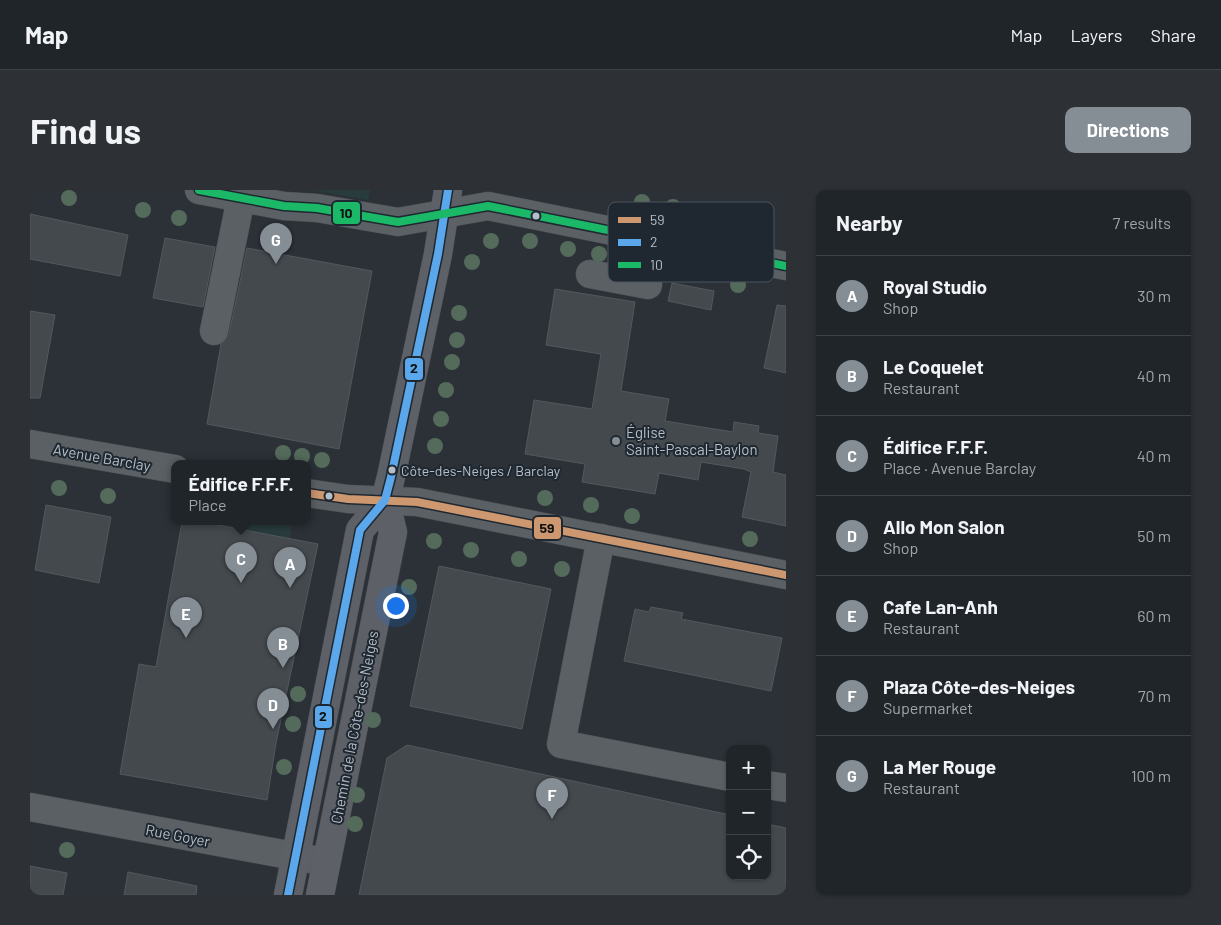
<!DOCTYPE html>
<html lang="en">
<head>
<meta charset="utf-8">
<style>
  body { margin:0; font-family:Barlow,sans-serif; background:#2d3135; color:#f1f3f6 }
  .controls { position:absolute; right:15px; bottom:15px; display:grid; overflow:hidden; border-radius:10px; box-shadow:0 1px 4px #0004 }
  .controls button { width:45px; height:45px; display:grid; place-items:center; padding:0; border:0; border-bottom:1px solid #3d4246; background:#202529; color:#f1f3f6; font:25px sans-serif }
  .you { position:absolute; left:365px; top:415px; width:18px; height:18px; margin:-12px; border:4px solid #fff; border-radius:50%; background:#1a73e8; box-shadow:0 0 0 8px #1a73e833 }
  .badge { display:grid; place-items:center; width:32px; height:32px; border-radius:50%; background:#858d95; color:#fff; font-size:16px; font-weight:700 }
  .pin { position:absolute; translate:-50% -41px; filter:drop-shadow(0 1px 2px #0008) }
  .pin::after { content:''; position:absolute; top:26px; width:18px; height:15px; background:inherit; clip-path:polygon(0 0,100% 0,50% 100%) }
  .popup { position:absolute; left:141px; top:270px; width:140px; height:65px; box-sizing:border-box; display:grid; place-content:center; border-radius:10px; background:#202529; filter:drop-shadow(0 1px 4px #0005); font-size:16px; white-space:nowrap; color:#a2a5a8 }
  .popup b { font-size:19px; color:#f1f3f6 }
  .popup::after { content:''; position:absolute; left:50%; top:100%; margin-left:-10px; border:10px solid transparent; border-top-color:#202529 }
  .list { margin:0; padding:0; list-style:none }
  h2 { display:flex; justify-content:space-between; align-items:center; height:65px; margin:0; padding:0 20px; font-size:21px }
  h2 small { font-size:16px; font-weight:400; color:#a2a5a8 }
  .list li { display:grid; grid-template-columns:32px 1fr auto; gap:15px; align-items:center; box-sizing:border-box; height:80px; padding:0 20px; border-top:1px solid #3d4246 }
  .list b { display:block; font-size:19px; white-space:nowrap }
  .list p { margin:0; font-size:16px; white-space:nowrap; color:#a2a5a8 }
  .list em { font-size:16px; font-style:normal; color:#a2a5a8 }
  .icon { flex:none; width:28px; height:28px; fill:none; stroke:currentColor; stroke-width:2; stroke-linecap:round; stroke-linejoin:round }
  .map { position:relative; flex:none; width:756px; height:705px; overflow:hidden; border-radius:10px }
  header { display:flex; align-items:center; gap:30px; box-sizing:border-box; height:70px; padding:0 25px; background:#202529; border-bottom:1px solid #3d4246 }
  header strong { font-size:24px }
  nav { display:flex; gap:28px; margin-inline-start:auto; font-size:18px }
  .intro { display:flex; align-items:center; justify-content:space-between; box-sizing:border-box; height:120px; padding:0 30px }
  h1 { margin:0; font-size:35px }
  .button { padding:12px 22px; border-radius:10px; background:#858d95; color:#fff; font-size:18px; font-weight:700 }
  main { display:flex; gap:30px; padding:0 30px }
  aside { flex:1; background:#202529; border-radius:10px; box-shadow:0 1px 4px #0004 }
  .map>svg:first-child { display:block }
</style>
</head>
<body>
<header>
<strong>Map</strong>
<nav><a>Map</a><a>Layers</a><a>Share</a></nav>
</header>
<div class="intro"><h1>Find us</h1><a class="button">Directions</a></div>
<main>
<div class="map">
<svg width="756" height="705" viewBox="0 0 756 705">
  <rect width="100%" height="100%" fill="#2b3137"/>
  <!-- green -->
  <g fill="#293c3d">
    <polygon points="283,0 340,0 338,10"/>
    <polygon points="172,332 262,332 260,350"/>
  </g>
  <!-- building -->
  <g fill="#44494e" stroke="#53585f">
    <polygon points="0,24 98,45 90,86 0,69"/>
    <polygon points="135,48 185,57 173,117 123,108"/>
    <polygon points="217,58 342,81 309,259 177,234 191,154 199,144"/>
    <polygon points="642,93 684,101 681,120 638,111"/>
    <polygon points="525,99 605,112 591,201 639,209 635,231 703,242 704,232 729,236 728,243 748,246 743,282 756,285 756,336 712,327 721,282 714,279 671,272 668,290 629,283 625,304 552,292 555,274 495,264 504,210 562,219 571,164 516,155"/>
    <polygon points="747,115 756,116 756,183 734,178"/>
    <polygon points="0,121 25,125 10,208 0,208"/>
    <polygon points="16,315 81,327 69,393 5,380"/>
    <polygon points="152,332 172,332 288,354 246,553 237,610 90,584 109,474 126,477"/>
    <polygon points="409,376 521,399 492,539 380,516"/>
    <polygon points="621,417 653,423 651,429 752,448 741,501 594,471 605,419 619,422"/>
    <polygon points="377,555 700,625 700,686 737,686 737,634 756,638 756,705 329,705 357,568"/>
    <polygon points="0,676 37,683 33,705 0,705"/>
    <polygon points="98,682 167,696 166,705 94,705"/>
  </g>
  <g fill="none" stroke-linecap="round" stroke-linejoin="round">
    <!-- minor casing -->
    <g stroke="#494d52" stroke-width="29">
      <g id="minor">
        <polyline points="169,0 254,16 287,18 368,32 458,16 756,76"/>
        <polyline points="560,84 618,95"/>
        <polyline points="184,141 211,8"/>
        <polyline points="0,254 145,279"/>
        <polyline points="277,303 318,309 387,312 756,385"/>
        <polyline points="571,348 531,554 700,587"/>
        <polyline points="737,595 756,598"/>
        <polyline points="0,617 296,672"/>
      </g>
    </g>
    <!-- major casing -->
    <g stroke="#494e54" stroke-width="29">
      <g id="major">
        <polyline points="258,705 330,340 355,310 361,287 408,64 418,0"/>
        <polyline points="290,705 363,342 355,310"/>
      </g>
    </g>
    <!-- minor -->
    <use href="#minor" stroke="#5b6065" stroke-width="28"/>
    <!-- major -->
    <use href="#major" stroke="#5d6167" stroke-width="28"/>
    <!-- bus-1 casing -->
    <g stroke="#1f2831" stroke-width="11">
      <polyline id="bus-1" points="277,303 318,309 387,312 756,385"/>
    </g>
    <!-- bus-2 casing -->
    <g stroke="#1f2831" stroke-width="11">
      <polyline id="bus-2" points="258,705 330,340 355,310 361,287 408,64 418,0"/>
    </g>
    <!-- bus-3 casing -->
    <g stroke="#1f2831" stroke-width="11">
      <polyline id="bus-3" points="169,0 254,16 287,18 368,32 458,16 756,76"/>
    </g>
    <!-- bus-1 -->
    <use href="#bus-1" stroke="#cd976f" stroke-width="8"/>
    <!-- bus-2 -->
    <use href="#bus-2" stroke="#5aa8eb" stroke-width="8"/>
    <!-- bus-3 -->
    <use href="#bus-3" stroke="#1ab867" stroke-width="8"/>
  </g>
  <!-- trees -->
  <g fill="#546b5c">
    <circle cx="39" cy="8" r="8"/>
    <circle cx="612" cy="12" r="8"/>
    <circle cx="643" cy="17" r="8"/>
    <circle cx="113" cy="20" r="8"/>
    <circle cx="149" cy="28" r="8"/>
    <circle cx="690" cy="28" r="8"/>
    <circle cx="461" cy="51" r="8"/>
    <circle cx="500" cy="51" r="8"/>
    <circle cx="538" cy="59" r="8"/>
    <circle cx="569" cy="64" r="8"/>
    <circle cx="442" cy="72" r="8"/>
    <circle cx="606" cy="74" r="8"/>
    <circle cx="658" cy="84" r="8"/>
    <circle cx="708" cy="95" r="8"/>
    <circle cx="429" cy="123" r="8"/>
    <circle cx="427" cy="150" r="8"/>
    <circle cx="422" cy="172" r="8"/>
    <circle cx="416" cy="200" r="8"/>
    <circle cx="411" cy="229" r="8"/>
    <circle cx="405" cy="256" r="8"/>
    <circle cx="253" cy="263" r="8"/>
    <circle cx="272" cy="266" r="8"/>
    <circle cx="292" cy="270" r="8"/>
    <circle cx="29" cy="298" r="8"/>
    <circle cx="78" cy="306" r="8"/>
    <circle cx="515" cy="308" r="8"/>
    <circle cx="561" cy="315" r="8"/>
    <circle cx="602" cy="326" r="8"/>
    <circle cx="720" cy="349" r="8"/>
    <circle cx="404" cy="351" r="8"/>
    <circle cx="441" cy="360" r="8"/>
    <circle cx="489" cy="369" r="8"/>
    <circle cx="532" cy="379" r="8"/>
    <circle cx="379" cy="397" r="8"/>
    <circle cx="268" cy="504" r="8"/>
    <circle cx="343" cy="530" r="8"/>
    <circle cx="263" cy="534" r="8"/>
    <circle cx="254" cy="577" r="8"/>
    <circle cx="327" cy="605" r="8"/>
    <circle cx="325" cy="634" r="8"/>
    <circle cx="37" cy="660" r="8"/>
  </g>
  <!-- markers -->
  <g fill="#b6bec7" stroke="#1f2831" stroke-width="2">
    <circle cx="506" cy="26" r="4.5"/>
    <circle cx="362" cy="280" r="4.5"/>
    <circle cx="299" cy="306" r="4.5"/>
  </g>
  <circle fill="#858d95" stroke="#1f2831" stroke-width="2" cx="586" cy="251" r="5"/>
  <g text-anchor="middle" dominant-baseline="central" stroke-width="4" stroke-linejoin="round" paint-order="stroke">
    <!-- bus labels -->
    <g font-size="14" fill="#b6bec7" stroke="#1f2831" text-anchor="start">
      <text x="371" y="280">Côte-des-Neiges / Barclay</text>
    </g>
    <!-- poi labels -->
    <g font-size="15" fill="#b6bec7" stroke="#1f2831" text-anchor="start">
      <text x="596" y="242">Église<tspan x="596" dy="17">Saint-Pascal-Baylon</tspan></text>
    </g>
    <!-- street labels -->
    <g font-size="15" fill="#b6bec7" stroke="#1f2831">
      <text transform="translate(72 267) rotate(10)">Avenue Barclay</text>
      <text transform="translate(324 537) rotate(-79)">Chemin de la Côte-des-Neiges</text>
      <text transform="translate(148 645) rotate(11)">Rue Goyer</text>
    </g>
  </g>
  <!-- legend -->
  <rect x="578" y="12" width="166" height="80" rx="8" fill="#1f2831" stroke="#4c555e" stroke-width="1"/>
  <rect x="588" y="27" width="23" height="6" fill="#cd976f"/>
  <rect x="588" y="49" width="23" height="7" fill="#5aa8eb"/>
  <rect x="588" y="72" width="23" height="6" fill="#1ab867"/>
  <g font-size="14" fill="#b6bec7">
    <text x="620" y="35">59</text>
    <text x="620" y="57">2</text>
    <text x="620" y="80">10</text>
  </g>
  <g stroke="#1f2831" stroke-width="2">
    <rect x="302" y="11" width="29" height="24" rx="5" fill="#1ab867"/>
    <rect x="374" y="167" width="20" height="24" rx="5" fill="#5aa8eb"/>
    <rect x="503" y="326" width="29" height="24" rx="5" fill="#cd976f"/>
    <rect x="284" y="515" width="19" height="24" rx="5" fill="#5aa8eb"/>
  </g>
  <g font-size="14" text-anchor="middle" font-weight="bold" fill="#111">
    <text x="316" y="28">10</text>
    <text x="384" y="183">2</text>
    <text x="517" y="343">59</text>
    <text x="293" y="531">2</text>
  </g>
</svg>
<div class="controls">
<button>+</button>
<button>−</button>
<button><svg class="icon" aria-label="locate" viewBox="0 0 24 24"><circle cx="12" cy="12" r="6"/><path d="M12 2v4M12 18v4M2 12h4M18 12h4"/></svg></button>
</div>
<div class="you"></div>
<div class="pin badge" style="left:260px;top:398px">A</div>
<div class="pin badge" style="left:253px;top:478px">B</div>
<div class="pin badge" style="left:211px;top:393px">C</div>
<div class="popup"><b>Édifice F.F.F.</b>Place</div>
<div class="pin badge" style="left:243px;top:539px">D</div>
<div class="pin badge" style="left:156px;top:448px">E</div>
<div class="pin badge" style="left:522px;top:629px">F</div>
<div class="pin badge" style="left:246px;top:74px">G</div>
</div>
<aside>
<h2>Nearby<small>7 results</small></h2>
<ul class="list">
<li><span class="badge">A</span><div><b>Royal Studio</b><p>Shop</p></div><em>30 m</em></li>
<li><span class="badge">B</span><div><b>Le Coquelet</b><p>Restaurant</p></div><em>40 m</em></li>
<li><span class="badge">C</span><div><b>Édifice F.F.F.</b><p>Place · Avenue Barclay</p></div><em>40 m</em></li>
<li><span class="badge">D</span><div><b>Allo Mon Salon</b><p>Shop</p></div><em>50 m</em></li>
<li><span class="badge">E</span><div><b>Cafe Lan-Anh</b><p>Restaurant</p></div><em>60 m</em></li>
<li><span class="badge">F</span><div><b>Plaza Côte-des-Neiges</b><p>Supermarket</p></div><em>70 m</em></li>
<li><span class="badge">G</span><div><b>La Mer Rouge</b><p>Restaurant</p></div><em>100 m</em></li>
</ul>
</aside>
</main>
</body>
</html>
